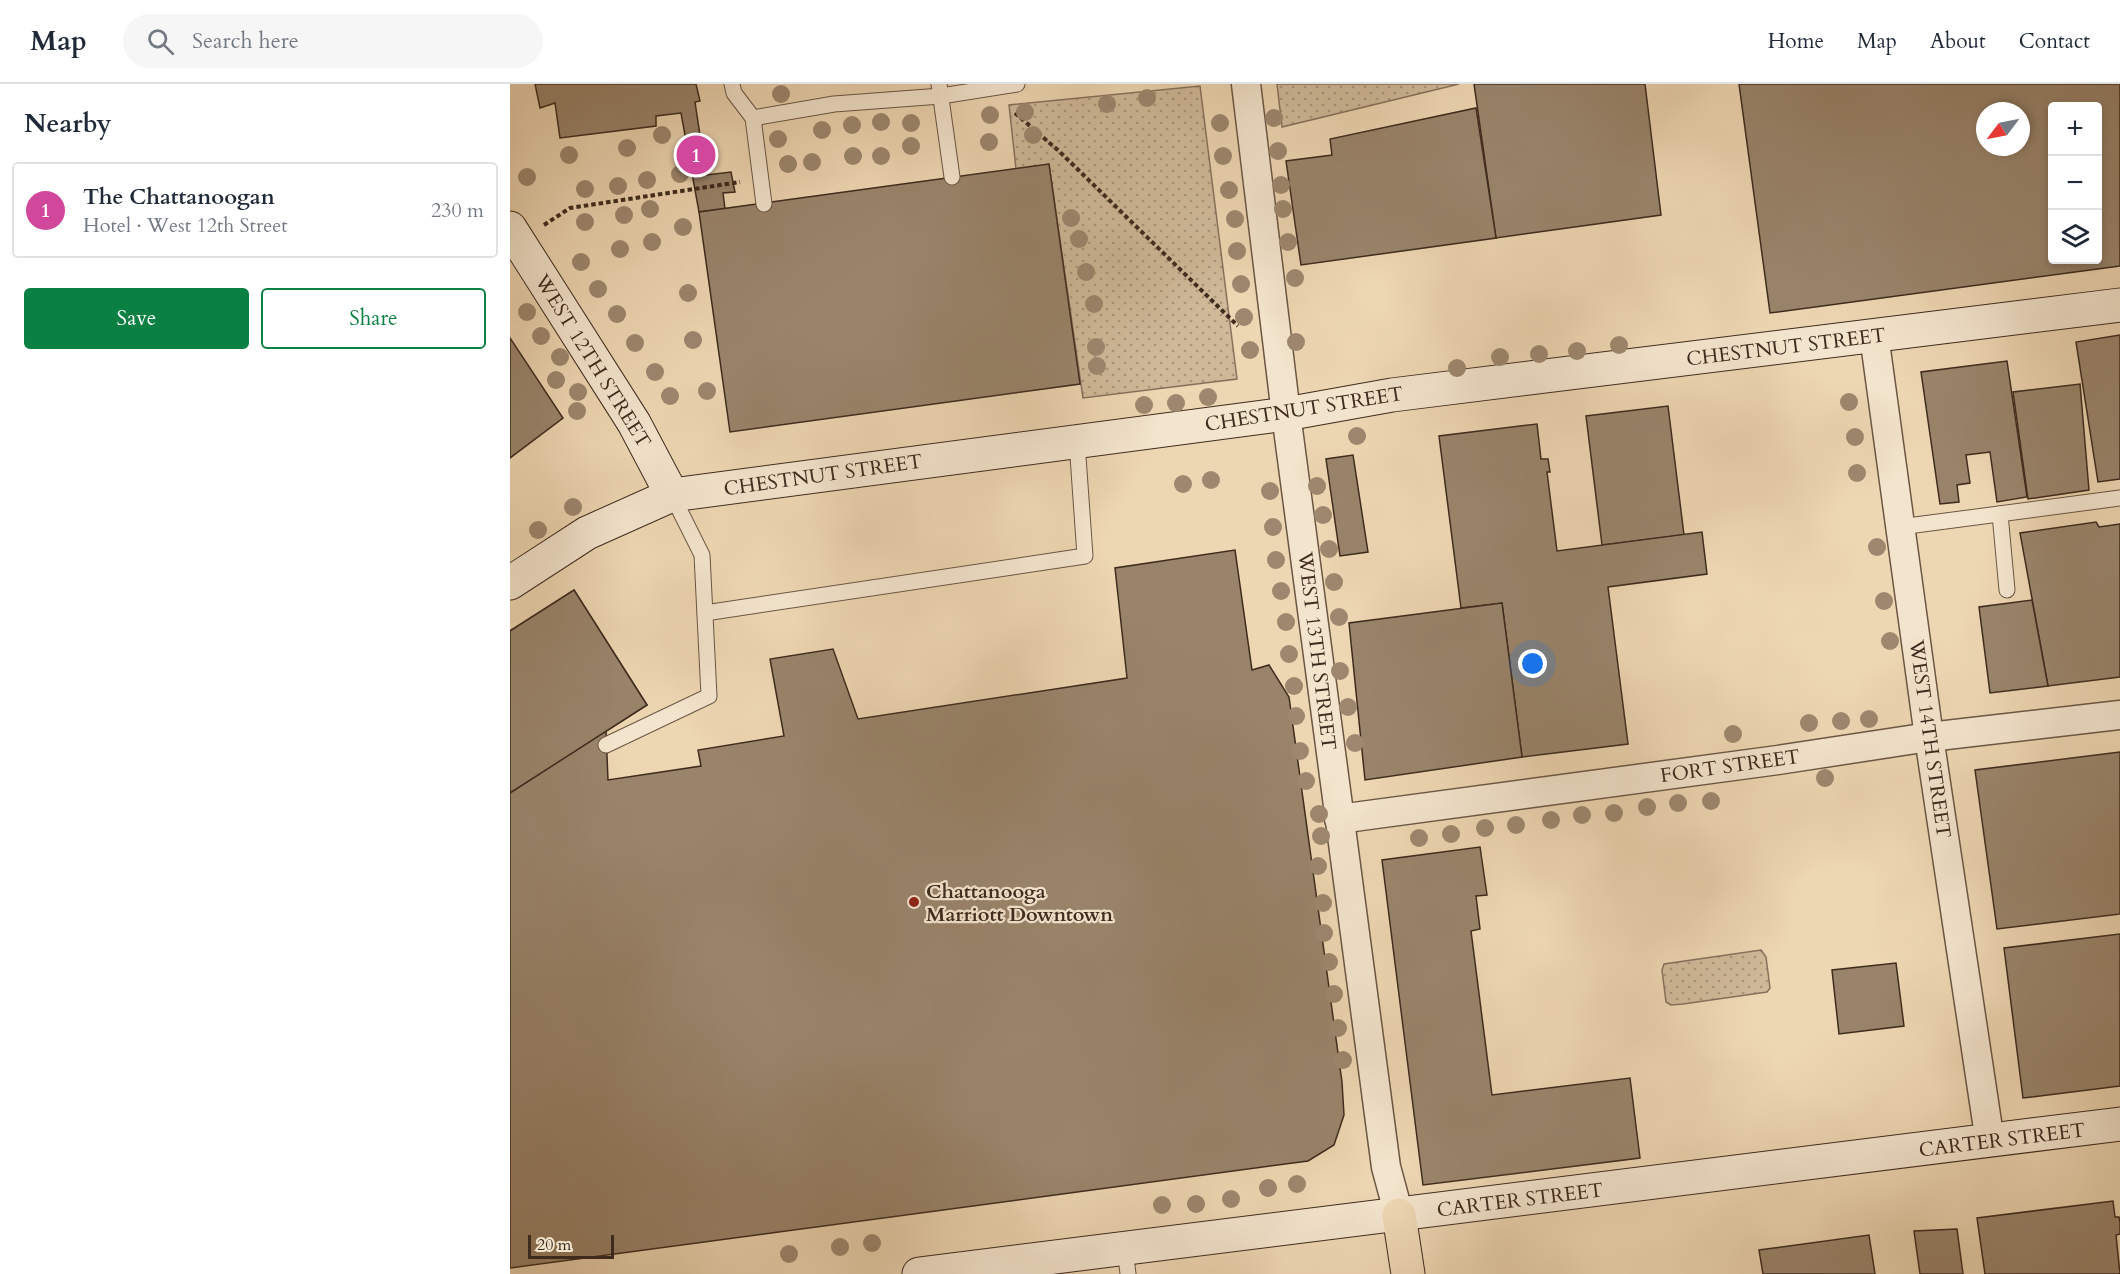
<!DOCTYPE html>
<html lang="en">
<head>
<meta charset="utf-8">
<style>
  body { margin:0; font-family:Cardo,serif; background:#f6f6f7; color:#1f2937 }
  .controls { position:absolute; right:18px; top:18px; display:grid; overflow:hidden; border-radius:6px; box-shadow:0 3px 9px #0003 }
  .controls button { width:54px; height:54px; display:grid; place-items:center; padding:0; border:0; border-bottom:2px solid #e0e1e3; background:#fff; color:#1f2937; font:30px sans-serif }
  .compass { position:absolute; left:1466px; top:18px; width:54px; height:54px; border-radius:50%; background:#fff; box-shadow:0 3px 9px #0003; rotate:238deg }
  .scale { position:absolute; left:18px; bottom:15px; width:86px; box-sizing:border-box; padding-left:6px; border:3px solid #3e2b1e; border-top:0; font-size:16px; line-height:21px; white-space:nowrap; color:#3e2b1e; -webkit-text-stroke:4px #f3e4cd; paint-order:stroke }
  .you { position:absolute; left:1023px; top:580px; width:21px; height:21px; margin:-15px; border:4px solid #fff; border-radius:50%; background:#1a73e8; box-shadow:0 0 0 9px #1a73e833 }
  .badge { display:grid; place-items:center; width:39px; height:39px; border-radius:50%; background:#0b8043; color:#fff; font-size:20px; font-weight:700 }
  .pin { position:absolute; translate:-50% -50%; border:3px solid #fff; box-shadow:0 2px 6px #0006 }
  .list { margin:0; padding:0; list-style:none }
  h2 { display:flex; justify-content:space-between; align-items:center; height:78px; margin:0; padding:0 24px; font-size:26px }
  h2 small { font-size:20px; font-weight:400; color:#747a83 }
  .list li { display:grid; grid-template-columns:39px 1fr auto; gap:18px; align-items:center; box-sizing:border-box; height:96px; margin:0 12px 12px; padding:0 12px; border:2px solid #e0e1e3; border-radius:6px }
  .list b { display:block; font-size:22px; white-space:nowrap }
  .list p { margin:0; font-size:20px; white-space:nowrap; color:#747a83 }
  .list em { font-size:20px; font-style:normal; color:#747a83 }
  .actions { display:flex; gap:12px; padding:18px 24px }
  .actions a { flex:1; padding:14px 0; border:2px solid #0b8043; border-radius:6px; text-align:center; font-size:21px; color:#0b8043 }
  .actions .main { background:#0b8043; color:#fff }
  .icon { flex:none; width:33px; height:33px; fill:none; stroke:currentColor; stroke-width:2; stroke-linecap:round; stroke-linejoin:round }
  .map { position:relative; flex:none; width:1610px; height:1190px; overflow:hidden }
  header { display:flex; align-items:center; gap:36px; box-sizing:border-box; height:84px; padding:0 30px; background:#fff; border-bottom:2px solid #e0e1e3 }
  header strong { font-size:28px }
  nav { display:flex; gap:33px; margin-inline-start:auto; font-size:21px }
  .search { width:420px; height:54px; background:#f6f6f7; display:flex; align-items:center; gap:15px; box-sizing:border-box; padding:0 21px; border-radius:33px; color:#747a83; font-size:22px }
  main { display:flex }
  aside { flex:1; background:#fff }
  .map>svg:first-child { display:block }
</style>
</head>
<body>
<header>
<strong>Map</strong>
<div class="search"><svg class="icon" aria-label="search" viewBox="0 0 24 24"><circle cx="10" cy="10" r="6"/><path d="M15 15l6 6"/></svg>Search here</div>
<nav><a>Home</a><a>Map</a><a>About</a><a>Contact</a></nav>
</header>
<main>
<aside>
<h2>Nearby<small></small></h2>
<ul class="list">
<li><span class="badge" style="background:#d1479c">1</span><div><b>The Chattanoogan</b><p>Hotel · West 12th Street</p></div><em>230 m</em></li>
</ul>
<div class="actions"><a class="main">Save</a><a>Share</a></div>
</aside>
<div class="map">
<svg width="1610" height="1190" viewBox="0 0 1610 1190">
  <defs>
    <pattern id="green-dots" width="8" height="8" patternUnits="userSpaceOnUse" patternTransform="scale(1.5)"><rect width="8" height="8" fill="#cfb999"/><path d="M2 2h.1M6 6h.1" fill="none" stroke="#a9977c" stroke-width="1.8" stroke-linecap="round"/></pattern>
  </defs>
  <rect width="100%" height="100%" fill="#edd6b2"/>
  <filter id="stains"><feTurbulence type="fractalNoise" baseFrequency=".00333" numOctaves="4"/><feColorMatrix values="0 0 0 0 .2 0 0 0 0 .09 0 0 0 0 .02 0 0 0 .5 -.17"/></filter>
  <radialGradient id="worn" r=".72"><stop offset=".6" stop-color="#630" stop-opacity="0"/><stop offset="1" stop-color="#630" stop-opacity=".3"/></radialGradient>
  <!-- green -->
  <g fill="url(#green-dots)" stroke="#86725c" stroke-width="1.5">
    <polygon points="767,0 949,0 772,43"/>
    <polygon points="690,2 727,295 573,314 539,80 506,85 499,21"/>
    <polygon points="1251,866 1256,873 1260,904 1257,908 1173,920 1161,921 1156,918 1152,886 1154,880"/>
  </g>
  <!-- building -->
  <g fill="#99846b" stroke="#3e2b1e" stroke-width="1.5" fill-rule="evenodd">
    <polygon points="25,0 186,0 190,17 185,18 196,91 221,88 225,108 213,109 215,125 189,128 171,29 146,32 146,42 50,54 45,19 30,24"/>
    <polygon points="964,0 1135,0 1151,131 986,154"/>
    <path d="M1229,0H1610V182L1260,229ZM1542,22H1588V176H1542ZM1475,27H1511V63H1475Z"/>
    <polygon points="966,24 986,154 791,181 776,77 822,71 820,55"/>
    <polygon points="539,80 570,300 220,348 189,128"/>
    <polygon points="1610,251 1610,395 1588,398 1566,258"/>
    <polygon points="0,254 53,334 0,374"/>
    <polygon points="1497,277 1517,413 1487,418 1480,368 1456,371 1460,399 1447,401 1449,418 1430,420 1411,288"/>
    <polygon points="1570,300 1579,406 1518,415 1503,308"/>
    <polygon points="1158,322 1174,451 1092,461 1076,332"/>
    <polygon points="1027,340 1031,375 1038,375 1040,388 1037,388 1047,467 1192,448 1197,490 1098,503 1118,660 1012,673 992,519 951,524 929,352"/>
    <polygon points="843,371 858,468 830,472 816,375"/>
    <polygon points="1586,438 1589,443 1610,440 1610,593 1538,602 1510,449"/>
    <polygon points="725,466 742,586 759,581 779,613 832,998 834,1031 824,1061 798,1077 0,1184 0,547 64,506 137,621 96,647 98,696 191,682 188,666 274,652 260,575 323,565 348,635 617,594 605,484"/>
    <polygon points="64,506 137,621 0,709 0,547"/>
    <polygon points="1522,516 1538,602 1480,609 1469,523"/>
    <polygon points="992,519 1012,673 855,696 839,539"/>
    <polygon points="1610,668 1610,830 1487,845 1465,686"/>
    <polygon points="970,763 977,811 966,812 970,845 961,847 982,1011 1120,994 1130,1074 913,1101 872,776"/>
    <polygon points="1610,850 1610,1002 1513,1014 1494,864"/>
    <polygon points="1386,879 1394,942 1329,950 1322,886"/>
    <polygon points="1603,1117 1605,1133 1609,1133 1610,1139 1610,1150 1606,1151 1610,1190 1475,1190 1467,1134"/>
    <polygon points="1447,1145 1453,1190 1410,1190 1404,1147"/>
    <polygon points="1359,1151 1365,1190 1253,1190 1249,1166"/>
  </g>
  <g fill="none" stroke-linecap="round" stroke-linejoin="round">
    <!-- lane casing -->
    <g stroke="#6a5643" stroke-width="17">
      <g id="lane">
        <polyline points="222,0 224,9 243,34 254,120"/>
        <polyline points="429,0 442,93"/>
        <polyline points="243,34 324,20 431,12 507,0"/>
        <polyline points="1490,430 1497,506"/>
        <polyline points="1390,443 1610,414"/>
        <polyline points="195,529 575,472 567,358"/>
        <polyline points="96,661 199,612 192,471 162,411"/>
        <polyline points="615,1164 618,1190"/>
      </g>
    </g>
    <!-- street casing -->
    <g stroke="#6a5643" stroke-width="31">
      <g id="street">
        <polyline points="736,0 776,330 876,1083 889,1131"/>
        <polyline points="1364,251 1419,653 1480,1058"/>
        <polyline points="829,735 1268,676 1419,653 1610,631"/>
      </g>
    </g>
    <!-- secondary casing -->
    <g stroke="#3e2b1e" stroke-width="35">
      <g id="secondary">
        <polyline points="0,144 124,339 162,411"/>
        <polyline points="0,499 77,449 162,411 776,330 882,311 1610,221"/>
        <polyline points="409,1190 1610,1040"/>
      </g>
    </g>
    <!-- highway casing -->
    <g stroke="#3e2b1e" stroke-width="35">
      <polyline id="highway" points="889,1131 898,1190"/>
    </g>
    <!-- path -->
    <g stroke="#3e2b1e" stroke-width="4" stroke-dasharray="4.5 3" stroke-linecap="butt">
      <polyline points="505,29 550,68 728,242"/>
      <polyline points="34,141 60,124 230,98"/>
    </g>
    <!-- lane -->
    <use href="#lane" stroke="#f3e4cd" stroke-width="15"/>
    <!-- street -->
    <use href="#street" stroke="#f3e4cd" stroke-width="28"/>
    <!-- secondary -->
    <use href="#secondary" stroke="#f3e4cd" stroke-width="33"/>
    <!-- highway -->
    <use href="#highway" stroke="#edd6b2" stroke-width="33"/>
  </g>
  <!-- trees -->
  <g fill="#9d876e">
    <circle cx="271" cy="10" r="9"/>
    <circle cx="637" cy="14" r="9"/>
    <circle cx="597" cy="20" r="9"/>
    <circle cx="515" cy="28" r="9"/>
    <circle cx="480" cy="31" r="9"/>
    <circle cx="764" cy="34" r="9"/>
    <circle cx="371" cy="38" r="9"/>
    <circle cx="401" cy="39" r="9"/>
    <circle cx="710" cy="39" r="9"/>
    <circle cx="342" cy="41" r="9"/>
    <circle cx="312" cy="46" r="9"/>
    <circle cx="152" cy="51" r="9"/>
    <circle cx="523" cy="51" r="9"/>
    <circle cx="268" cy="55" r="9"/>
    <circle cx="479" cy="58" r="9"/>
    <circle cx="401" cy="62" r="9"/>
    <circle cx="117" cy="64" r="9"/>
    <circle cx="768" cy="67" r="9"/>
    <circle cx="59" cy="71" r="9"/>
    <circle cx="343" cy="72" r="9"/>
    <circle cx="371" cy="72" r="9"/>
    <circle cx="713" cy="72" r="9"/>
    <circle cx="302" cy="78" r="9"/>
    <circle cx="278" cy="80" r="9"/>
    <circle cx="170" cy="90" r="9"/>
    <circle cx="17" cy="93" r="9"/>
    <circle cx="137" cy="96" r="9"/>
    <circle cx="771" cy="101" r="9"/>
    <circle cx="108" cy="102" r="9"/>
    <circle cx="75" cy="105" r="9"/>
    <circle cx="719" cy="106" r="9"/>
    <circle cx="140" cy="125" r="9"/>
    <circle cx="773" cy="125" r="9"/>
    <circle cx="114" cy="131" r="9"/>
    <circle cx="561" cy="134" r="9"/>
    <circle cx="725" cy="135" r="9"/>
    <circle cx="75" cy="138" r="9"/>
    <circle cx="173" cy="143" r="9"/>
    <circle cx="569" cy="155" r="9"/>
    <circle cx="142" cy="158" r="9"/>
    <circle cx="778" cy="158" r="9"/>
    <circle cx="110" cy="165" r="9"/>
    <circle cx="727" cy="167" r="9"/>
    <circle cx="71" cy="178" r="9"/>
    <circle cx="576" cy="188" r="9"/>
    <circle cx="785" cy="194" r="9"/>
    <circle cx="731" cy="200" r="9"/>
    <circle cx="88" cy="205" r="9"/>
    <circle cx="178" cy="209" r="9"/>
    <circle cx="584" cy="220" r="9"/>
    <circle cx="17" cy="228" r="9"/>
    <circle cx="107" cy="230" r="9"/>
    <circle cx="734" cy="233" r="9"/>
    <circle cx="31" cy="252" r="9"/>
    <circle cx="183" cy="256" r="9"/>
    <circle cx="786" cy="258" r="9"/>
    <circle cx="125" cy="259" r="9"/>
    <circle cx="1109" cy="261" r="9"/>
    <circle cx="586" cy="263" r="9"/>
    <circle cx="740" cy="266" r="9"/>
    <circle cx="1067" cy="267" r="9"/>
    <circle cx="1029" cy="270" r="9"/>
    <circle cx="50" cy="273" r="9"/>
    <circle cx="990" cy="273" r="9"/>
    <circle cx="587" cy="282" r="9"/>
    <circle cx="947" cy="284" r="9"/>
    <circle cx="145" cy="288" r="9"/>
    <circle cx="46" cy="296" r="9"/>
    <circle cx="197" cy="307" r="9"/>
    <circle cx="68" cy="308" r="9"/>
    <circle cx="160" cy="312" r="9"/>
    <circle cx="698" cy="313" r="9"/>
    <circle cx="1339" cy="318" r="9"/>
    <circle cx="666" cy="319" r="9"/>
    <circle cx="634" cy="321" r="9"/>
    <circle cx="67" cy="327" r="9"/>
    <circle cx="847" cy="352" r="9"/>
    <circle cx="1345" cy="353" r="9"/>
    <circle cx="1347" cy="389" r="9"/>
    <circle cx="701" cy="396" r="9"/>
    <circle cx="673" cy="400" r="9"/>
    <circle cx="807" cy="402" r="9"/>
    <circle cx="760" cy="407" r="9"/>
    <circle cx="63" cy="423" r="9"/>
    <circle cx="813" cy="431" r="9"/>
    <circle cx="763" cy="443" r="9"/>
    <circle cx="28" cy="446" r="9"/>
    <circle cx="1367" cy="463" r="9"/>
    <circle cx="819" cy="465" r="9"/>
    <circle cx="766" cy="476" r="9"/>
    <circle cx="824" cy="498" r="9"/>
    <circle cx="771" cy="507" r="9"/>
    <circle cx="1374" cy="517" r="9"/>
    <circle cx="829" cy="533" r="9"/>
    <circle cx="776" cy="538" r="9"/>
    <circle cx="1380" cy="557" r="9"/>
    <circle cx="779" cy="570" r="9"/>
    <circle cx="830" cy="587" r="9"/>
    <circle cx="784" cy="602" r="9"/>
    <circle cx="838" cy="623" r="9"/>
    <circle cx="786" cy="632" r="9"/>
    <circle cx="1359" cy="635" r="9"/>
    <circle cx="1331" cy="637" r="9"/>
    <circle cx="1299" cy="639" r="9"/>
    <circle cx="1223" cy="650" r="9"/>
    <circle cx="845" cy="659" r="9"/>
    <circle cx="790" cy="667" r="9"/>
    <circle cx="1315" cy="694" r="9"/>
    <circle cx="796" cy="697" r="9"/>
    <circle cx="1201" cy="717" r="9"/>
    <circle cx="1168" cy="719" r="9"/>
    <circle cx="1137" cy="723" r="9"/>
    <circle cx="1104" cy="729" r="9"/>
    <circle cx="809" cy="730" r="9"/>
    <circle cx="1072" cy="731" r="9"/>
    <circle cx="1041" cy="736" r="9"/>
    <circle cx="1006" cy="741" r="9"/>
    <circle cx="975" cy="744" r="9"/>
    <circle cx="941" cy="750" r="9"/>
    <circle cx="811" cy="752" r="9"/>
    <circle cx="909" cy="754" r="9"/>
    <circle cx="808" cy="782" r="9"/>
    <circle cx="813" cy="819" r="9"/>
    <circle cx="814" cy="849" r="9"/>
    <circle cx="819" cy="878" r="9"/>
    <circle cx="824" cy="910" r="9"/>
    <circle cx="828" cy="944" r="9"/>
    <circle cx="833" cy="976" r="9"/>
    <circle cx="787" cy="1100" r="9"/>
    <circle cx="758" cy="1104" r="9"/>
    <circle cx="721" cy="1115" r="9"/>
    <circle cx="686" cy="1120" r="9"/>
    <circle cx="652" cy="1121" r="9"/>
    <circle cx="362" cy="1159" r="9"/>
    <circle cx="330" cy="1163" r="9"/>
    <circle cx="279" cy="1170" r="9"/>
  </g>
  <!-- markers -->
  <circle fill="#8f2418" stroke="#f3e4cd" stroke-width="2" cx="404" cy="818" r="6"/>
  <g text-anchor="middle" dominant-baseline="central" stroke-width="4.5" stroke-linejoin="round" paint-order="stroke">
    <!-- street labels -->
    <g font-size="20" fill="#3e2b1e" stroke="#f3e4cd">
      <text transform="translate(1276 263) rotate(-7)">CHESTNUT STREET</text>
      <text transform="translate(83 277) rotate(58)">WEST 12TH STREET</text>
      <text transform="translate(794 325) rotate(-9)">CHESTNUT STREET</text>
      <text transform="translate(313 391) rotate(-8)">CHESTNUT STREET</text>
      <text transform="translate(807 567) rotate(83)">WEST 13TH STREET</text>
      <text transform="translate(1420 655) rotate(82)">WEST 14TH STREET</text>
      <text transform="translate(1220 682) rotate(-8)">FORT STREET</text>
      <text transform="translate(1492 1056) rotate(-7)">CARTER STREET</text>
      <text transform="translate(1010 1116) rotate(-7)">CARTER STREET</text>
    </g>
    <!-- poi labels -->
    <g font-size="20" font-weight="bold" fill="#3e2b1e" stroke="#f3e4cd" text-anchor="start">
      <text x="416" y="807">Chattanooga<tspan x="416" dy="23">Marriott Downtown</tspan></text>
    </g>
  </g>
  <rect width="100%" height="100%" filter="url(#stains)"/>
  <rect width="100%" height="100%" fill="url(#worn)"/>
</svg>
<div class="controls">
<button>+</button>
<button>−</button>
<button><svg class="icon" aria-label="layers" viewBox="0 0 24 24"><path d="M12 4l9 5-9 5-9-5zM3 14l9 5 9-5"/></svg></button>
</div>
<svg class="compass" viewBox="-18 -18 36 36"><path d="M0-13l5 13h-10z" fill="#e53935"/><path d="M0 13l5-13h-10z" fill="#747a83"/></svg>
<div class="scale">20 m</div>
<div class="you"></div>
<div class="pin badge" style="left:186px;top:71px;background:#d1479c">1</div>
</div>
</main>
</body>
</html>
